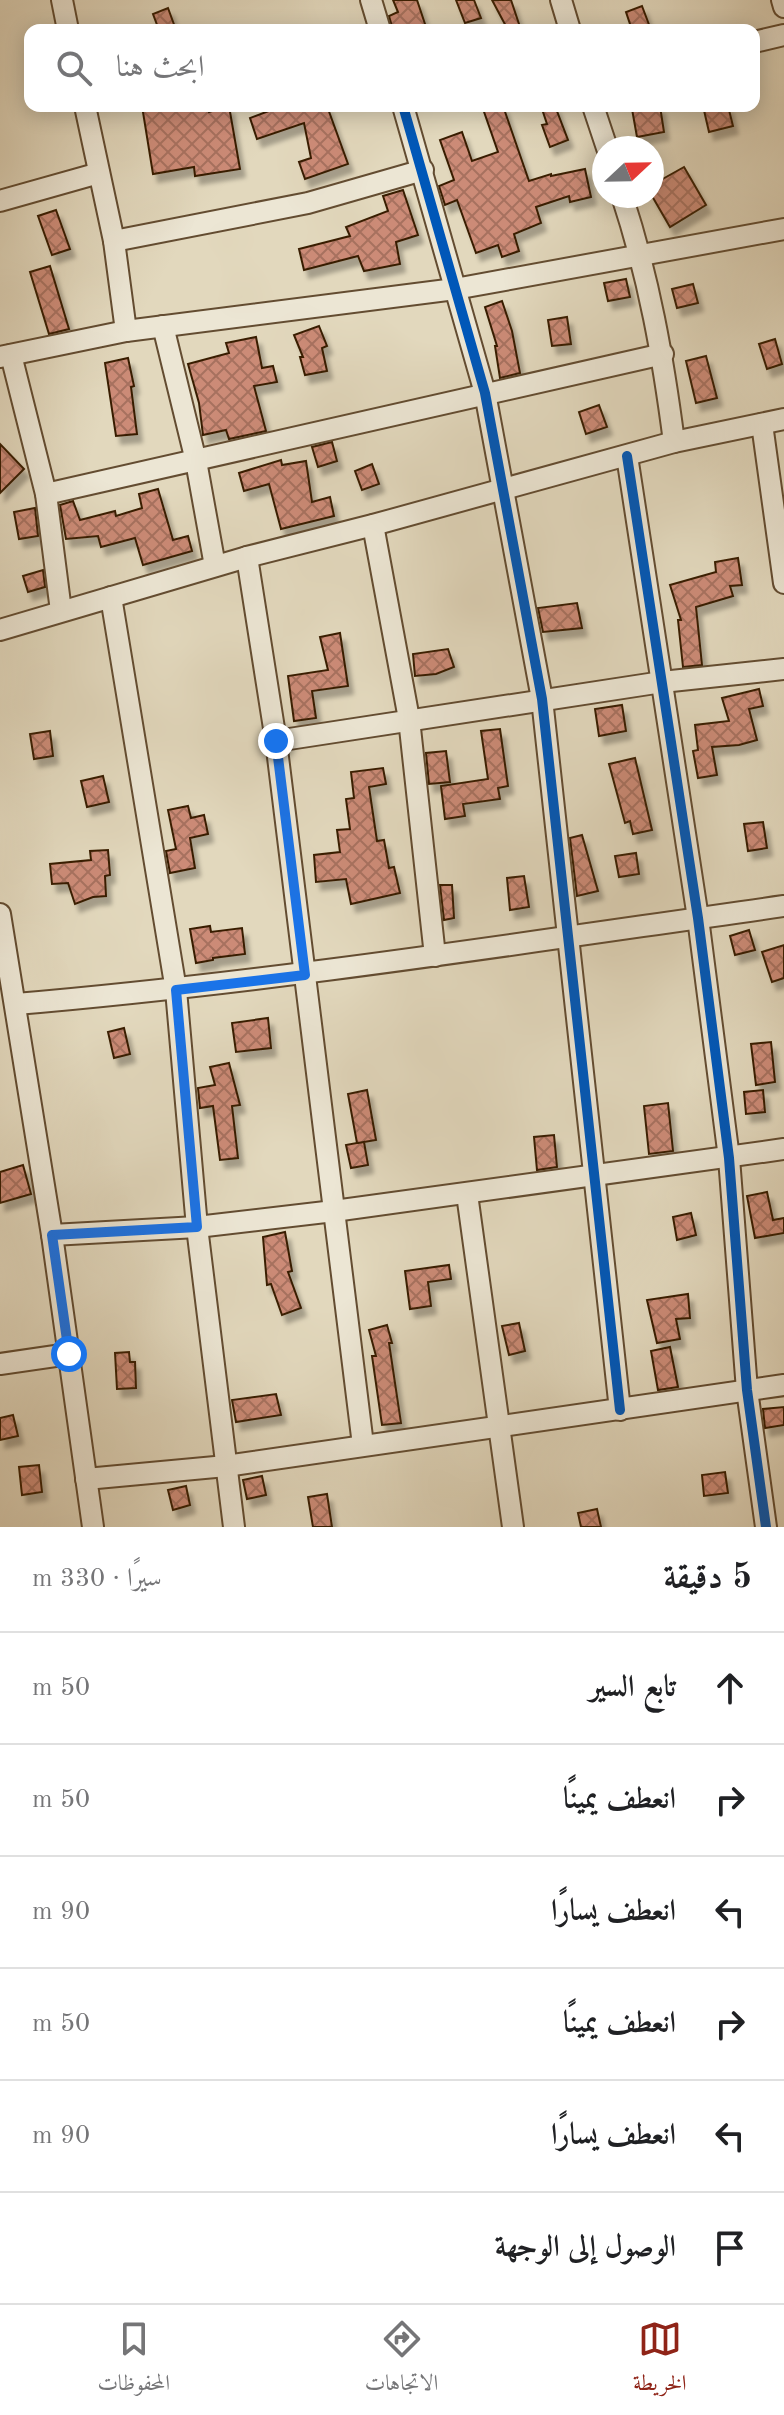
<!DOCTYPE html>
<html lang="ar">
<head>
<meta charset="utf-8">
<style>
  body { margin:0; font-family:"Old Standard TT",Amiri,serif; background:#f2f2f2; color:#202124; direction:rtl }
  .compass { position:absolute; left:592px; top:136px; width:72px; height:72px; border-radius:50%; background:#fff; box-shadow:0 4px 20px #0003; rotate:68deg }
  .stop { position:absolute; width:24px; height:24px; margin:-18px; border:6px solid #1a73e8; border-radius:50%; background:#fff }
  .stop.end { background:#1a73e8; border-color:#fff; box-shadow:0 2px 8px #0008 }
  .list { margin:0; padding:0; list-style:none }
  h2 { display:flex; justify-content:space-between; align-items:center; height:104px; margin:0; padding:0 32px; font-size:34px }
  h2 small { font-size:26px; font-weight:400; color:#757577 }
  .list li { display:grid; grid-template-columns:52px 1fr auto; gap:24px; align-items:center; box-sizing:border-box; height:112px; padding:0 32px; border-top:2px solid #e0e0e0 }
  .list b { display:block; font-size:30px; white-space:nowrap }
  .list em { font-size:26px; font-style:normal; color:#757577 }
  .icon { flex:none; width:44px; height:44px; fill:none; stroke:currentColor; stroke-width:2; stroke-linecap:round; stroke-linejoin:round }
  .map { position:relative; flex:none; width:784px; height:1527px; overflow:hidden; direction:ltr }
  .search { position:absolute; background:#fff; box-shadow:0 4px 20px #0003; left:24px; right:24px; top:24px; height:88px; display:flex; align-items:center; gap:20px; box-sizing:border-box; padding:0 28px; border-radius:16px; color:#757577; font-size:30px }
  .sheet { height:776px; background:#fff }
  nav { display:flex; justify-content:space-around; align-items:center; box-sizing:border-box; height:112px; border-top:2px solid #e0e0e0; background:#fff; font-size:22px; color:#757577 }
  nav a { display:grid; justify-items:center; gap:4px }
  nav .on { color:#8f2418 }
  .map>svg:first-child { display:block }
</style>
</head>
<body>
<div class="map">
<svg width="784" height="1527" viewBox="0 0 784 1527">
  <defs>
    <pattern id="building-cross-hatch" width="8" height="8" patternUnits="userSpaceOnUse" patternTransform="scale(2)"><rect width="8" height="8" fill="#cc8b77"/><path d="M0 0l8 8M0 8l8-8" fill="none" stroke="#a7715f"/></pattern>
    <filter id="shadow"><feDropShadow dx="5" dy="8" stdDeviation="2" flood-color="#0004"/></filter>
  </defs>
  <rect width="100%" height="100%" fill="#e2d8bd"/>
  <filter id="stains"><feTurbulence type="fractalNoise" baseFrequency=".0025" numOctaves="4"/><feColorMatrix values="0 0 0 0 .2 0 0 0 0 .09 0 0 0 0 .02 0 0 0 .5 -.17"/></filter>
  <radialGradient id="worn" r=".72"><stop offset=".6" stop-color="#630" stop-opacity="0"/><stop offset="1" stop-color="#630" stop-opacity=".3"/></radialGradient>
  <!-- building -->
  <g fill="url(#building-cross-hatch)" stroke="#391e02" stroke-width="2" filter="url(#shadow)">
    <polygon points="393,0 417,0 427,30 393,30 389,16 398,12"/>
    <polygon points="456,0 474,0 481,18 465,23"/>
    <polygon points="492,0 511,0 521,30 508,30"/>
    <polygon points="642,6 651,30 632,30 626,12"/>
    <polygon points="168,8 176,30 159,30 153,14"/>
    <polygon points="142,106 207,106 209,112 229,106 240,169 195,176 194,167 153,174"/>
    <polygon points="282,106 327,106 348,164 305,179 299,162 311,158 304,123 257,139 250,118"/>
    <polygon points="482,106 503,106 529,181 551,174 551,176 585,169 591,197 570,202 569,196 536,207 541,223 514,234 519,251 502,257 498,245 476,253 457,200 445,205 439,186 454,180 440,140 462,132 472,161 498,152"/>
    <polygon points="541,106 555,106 568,140 550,147 542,125 547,124"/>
    <polygon points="647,106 660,106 664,132 637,137 632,109"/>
    <polygon points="703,106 728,106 733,126 709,132"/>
    <polygon points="684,167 706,205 670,227 652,196 652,185"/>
    <polygon points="403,190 418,235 396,242 400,264 364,271 358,256 304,270 299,249 350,236 346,227 388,211 383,196"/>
    <polygon points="56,210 70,249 52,255 38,216"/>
    <polygon points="50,266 69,329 49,334 30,272"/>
    <polygon points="626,279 630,297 608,301 604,283"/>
    <polygon points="693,284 698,303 677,308 672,289"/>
    <polygon points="502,301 512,331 520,373 500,378 495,346 497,346 485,307"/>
    <polygon points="567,317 571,344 552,346 548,320"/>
    <polygon points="319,326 327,346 322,348 327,371 305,375 300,357 303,357 294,335"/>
    <polygon points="256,337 262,368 273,366 277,382 254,386 266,431 229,439 226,430 203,435 199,403 188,364 229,353 226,343"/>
    <polygon points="775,339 782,364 767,369 759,344"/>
    <polygon points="706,356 717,398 696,403 686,361"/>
    <polygon points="128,358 134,386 131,387 137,434 116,436 105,363"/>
    <polygon points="599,405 607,427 586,434 579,412"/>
    <polygon points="332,442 337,461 318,467 312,447"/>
    <polygon points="0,444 24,469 0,493"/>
    <polygon points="281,460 282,465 306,461 312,502 330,497 334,516 281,529 269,484 244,491 239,473"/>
    <polygon points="372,464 379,484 362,490 355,471"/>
    <polygon points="158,489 173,540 188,536 192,551 143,565 135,538 101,547 98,536 66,539 60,505 73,501 80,520 115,511 116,516 142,508 139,494"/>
    <polygon points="35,508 38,536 19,539 14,512"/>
    <polygon points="738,558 742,585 730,586 733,596 696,607 702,665 683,667 678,620 681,620 670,585 716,572 715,562"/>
    <polygon points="43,570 45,587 28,592 23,576"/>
    <polygon points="577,603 582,628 543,632 538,608"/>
    <polygon points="340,633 348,686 312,691 316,718 294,721 288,676 328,670 320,637"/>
    <polygon points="448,649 454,667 436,674 415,676 413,654"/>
    <polygon points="759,689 763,706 749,709 757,740 739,745 712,747 717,775 698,778 693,751 698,750 695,725 729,721 722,698"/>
    <polygon points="622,705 626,731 599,736 595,709"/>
    <polygon points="500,729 508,786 498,788 500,799 463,804 465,816 445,819 441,786 488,779 481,731"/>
    <polygon points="50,731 53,756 34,759 30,734"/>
    <polygon points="446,751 450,782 429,784 426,753"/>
    <polygon points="635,758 652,830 633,834 630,821 625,823 609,764"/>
    <polygon points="383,768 386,784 369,787 377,841 384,840 389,868 394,867 400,893 351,904 346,879 316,882 314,855 340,852 337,830 350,829 346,799 354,798 351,772"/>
    <polygon points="103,776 109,802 87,807 81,781"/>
    <polygon points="188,806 191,818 204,815 208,834 190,838 195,868 170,873 166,851 176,849 168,810"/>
    <polygon points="763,822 767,848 748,851 744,824"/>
    <polygon points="582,835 598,891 577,896 570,838"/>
    <polygon points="108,850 110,875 105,876 106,896 93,897 75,904 68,883 52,884 50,864 91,860 90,851"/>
    <polygon points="636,853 639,874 619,877 615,856"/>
    <polygon points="524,876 529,907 510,910 507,878"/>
    <polygon points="440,885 452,885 454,918 444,920"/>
    <polygon points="210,926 211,932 242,928 245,954 213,958 213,960 196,963 190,929"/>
    <polygon points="749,930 755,950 735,955 730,936"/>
    <polygon points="784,945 784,978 772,982 762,952"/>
    <polygon points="268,1018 271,1048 236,1052 232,1023"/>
    <polygon points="124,1028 130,1054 114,1058 108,1032"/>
    <polygon points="771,1042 775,1082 756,1085 751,1044"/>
    <polygon points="229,1063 240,1105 232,1106 238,1158 220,1160 213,1106 200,1108 198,1088 215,1085 210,1067"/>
    <polygon points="367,1090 376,1140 358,1143 364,1142 368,1165 351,1168 346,1145 357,1143 348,1094"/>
    <polygon points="763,1090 765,1112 746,1114 744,1092"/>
    <polygon points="668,1103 673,1151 649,1154 644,1106"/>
    <polygon points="554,1135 557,1167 537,1170 534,1137"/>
    <polygon points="23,1165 31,1194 0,1203 0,1172"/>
    <polygon points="767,1192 773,1220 784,1218 784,1233 755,1238 747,1196"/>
    <polygon points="691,1213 696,1235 677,1240 673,1217"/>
    <polygon points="285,1232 292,1271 288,1272 301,1308 282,1315 271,1284 267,1285 263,1237"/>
    <polygon points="449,1265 451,1279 428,1282 431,1306 410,1309 405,1271"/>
    <polygon points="688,1294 690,1318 676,1319 680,1339 657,1343 647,1300"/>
    <polygon points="519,1323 525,1351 509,1355 502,1326"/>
    <polygon points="387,1325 392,1343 389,1343 401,1423 382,1425 372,1356 376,1356 369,1330"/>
    <polygon points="670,1347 678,1387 658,1390 651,1351"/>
    <polygon points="129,1352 130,1362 135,1362 136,1388 117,1389 115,1353"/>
    <polygon points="276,1394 281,1415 236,1422 232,1400"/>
    <polygon points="784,1407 784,1425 765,1428 763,1409"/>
    <polygon points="13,1415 18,1436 0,1440 0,1418"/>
    <polygon points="39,1465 42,1492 22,1495 19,1467"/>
    <polygon points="725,1472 728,1493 704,1496 702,1475"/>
    <polygon points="262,1476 266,1495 247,1499 243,1480"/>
    <polygon points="186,1486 190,1505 173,1510 168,1490"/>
    <polygon points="327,1494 332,1527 313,1527 308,1497"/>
    <polygon points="597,1509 601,1527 581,1527 578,1513"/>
  </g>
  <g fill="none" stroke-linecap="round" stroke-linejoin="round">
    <!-- minor casing -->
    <g stroke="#634c31" stroke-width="24">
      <g id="minor">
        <polyline points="62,0 68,30"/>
        <polyline points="371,0 380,30"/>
        <polyline points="561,0 570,30"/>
        <polyline points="782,0 784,7"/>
        <polyline points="754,42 784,35"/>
        <polyline points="85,106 114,241 126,331"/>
        <polyline points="403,106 485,393 542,699 620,1410"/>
        <polyline points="593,106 607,148"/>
        <path d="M622,196C649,278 663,357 674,442"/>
        <polyline points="0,201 99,173"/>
        <polyline points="114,241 308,203 423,170"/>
        <polyline points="163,326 196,461 215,566"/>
        <polyline points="11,355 46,494 61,611"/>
        <polyline points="0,357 126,331 455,289 784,229"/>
        <polyline points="762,424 784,583"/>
        <polyline points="627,456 698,918 729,1158 747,1390 766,1527"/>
        <polyline points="46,494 663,354"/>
        <polyline points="373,525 409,719 435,956"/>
        <polyline points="247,557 276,741 363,1445"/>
        <polyline points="111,597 176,990 197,1227 234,1527"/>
        <polyline points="0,630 247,557 373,525 674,442 784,419"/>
        <polyline points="276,741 662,682 784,669"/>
        <polyline points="0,914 52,1235 93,1527"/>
        <path d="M16,1004C273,982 528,942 784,906"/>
        <polyline points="467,1194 513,1527"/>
        <polyline points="52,1235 197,1227 334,1211 784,1149"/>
        <polyline points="0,1364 69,1354"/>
        <polyline points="86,1479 226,1466 784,1385"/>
      </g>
    </g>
    <!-- minor -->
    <use href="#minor" stroke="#ece6d4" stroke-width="20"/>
    <!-- cycleway casing -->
    <g stroke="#ece6d4" stroke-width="15">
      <g id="cycleway">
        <polyline points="403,106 485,393 542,699 620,1410"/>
        <polyline points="627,456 698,918 729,1158 747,1390 766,1527"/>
      </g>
    </g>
    <!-- cycleway -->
    <use href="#cycleway" stroke="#0057b8" stroke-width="10"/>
  </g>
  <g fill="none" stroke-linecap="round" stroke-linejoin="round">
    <!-- route -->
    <polyline stroke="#1a73e8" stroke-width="10" points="69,1354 52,1235 197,1227 176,990 305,975 276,741"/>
  </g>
  <rect width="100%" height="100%" filter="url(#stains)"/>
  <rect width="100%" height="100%" fill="url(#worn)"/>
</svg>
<svg class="compass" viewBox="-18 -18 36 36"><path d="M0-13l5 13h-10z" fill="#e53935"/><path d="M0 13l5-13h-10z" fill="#757577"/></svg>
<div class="stop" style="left:69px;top:1354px"></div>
<div class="stop end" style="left:276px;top:741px"></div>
<div class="search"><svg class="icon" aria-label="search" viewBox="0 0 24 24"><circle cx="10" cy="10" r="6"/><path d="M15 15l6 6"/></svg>ابحث هنا</div>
</div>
<section class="sheet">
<h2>5 دقيقة<small>سيرًا · 330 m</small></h2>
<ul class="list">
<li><svg class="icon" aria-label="ahead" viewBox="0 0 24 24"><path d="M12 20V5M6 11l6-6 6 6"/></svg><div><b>تابع السير</b></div><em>50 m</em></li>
<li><svg class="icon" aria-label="right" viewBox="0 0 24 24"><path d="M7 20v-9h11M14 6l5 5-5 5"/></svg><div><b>انعطف يمينًا</b></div><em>50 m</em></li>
<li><svg class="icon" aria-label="left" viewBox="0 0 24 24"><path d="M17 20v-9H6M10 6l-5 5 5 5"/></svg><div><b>انعطف يسارًا</b></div><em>90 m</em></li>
<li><svg class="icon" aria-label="right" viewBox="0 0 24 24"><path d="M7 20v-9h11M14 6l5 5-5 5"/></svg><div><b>انعطف يمينًا</b></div><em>50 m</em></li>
<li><svg class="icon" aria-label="left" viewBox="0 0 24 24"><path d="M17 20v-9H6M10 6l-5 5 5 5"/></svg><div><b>انعطف يسارًا</b></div><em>90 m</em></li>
<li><svg class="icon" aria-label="arrive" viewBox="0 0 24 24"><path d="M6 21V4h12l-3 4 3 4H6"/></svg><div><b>الوصول إلى الوجهة</b></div></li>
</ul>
</section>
<nav>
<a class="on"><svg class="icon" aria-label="map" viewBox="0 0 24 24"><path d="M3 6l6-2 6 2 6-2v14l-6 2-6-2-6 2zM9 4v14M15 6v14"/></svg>الخريطة</a>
<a><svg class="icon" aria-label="directions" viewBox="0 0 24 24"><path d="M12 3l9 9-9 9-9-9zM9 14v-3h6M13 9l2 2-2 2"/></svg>الاتجاهات</a>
<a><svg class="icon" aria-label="saved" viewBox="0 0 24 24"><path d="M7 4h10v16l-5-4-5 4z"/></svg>المحفوظات</a>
</nav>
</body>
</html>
